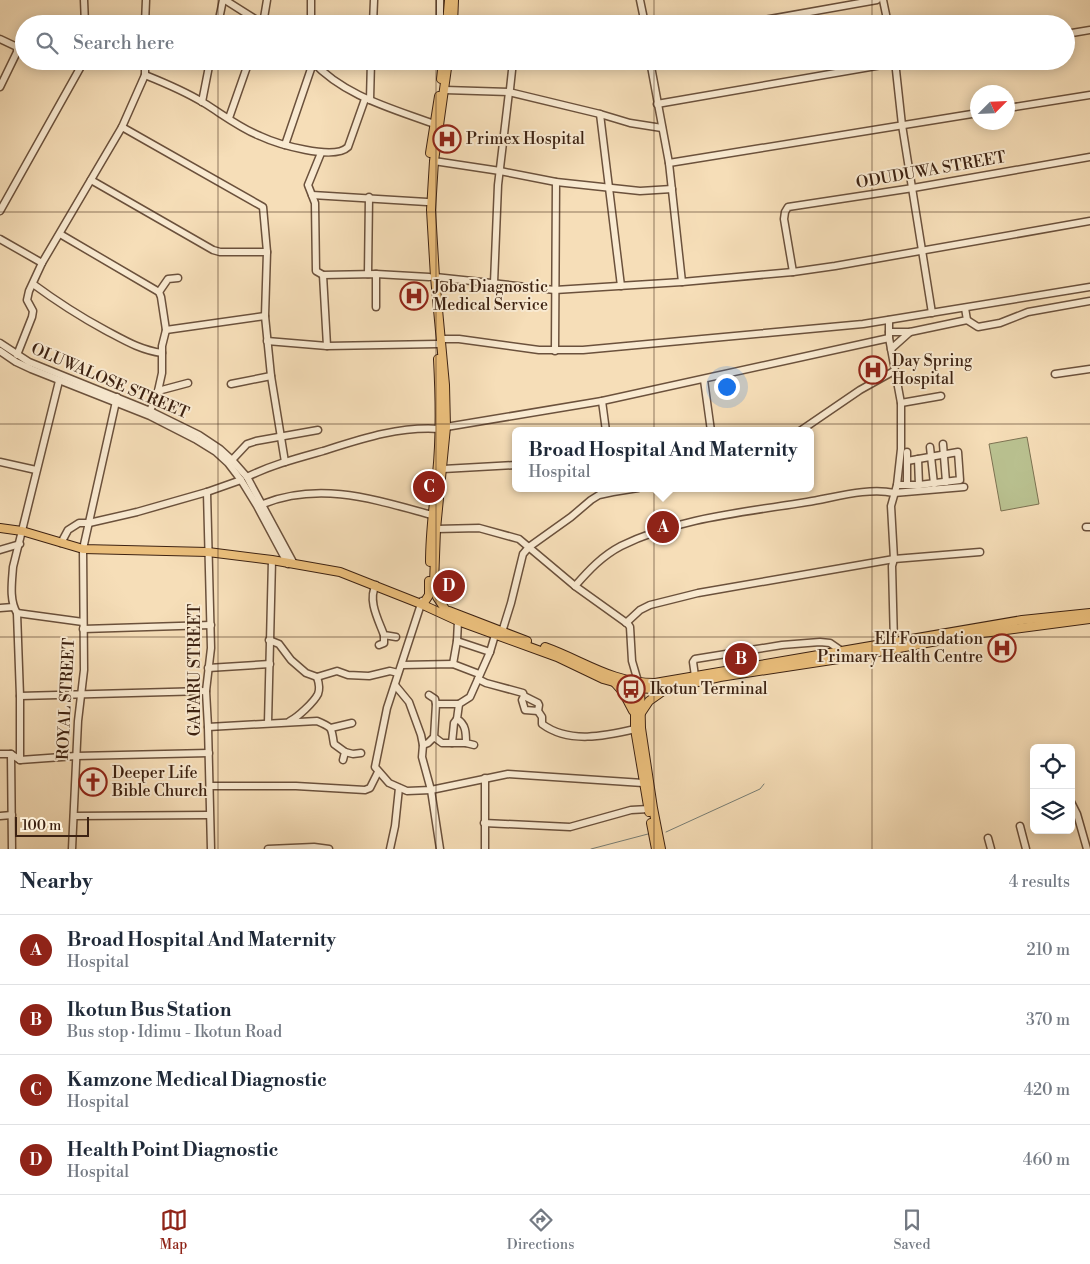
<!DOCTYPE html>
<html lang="en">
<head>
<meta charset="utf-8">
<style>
  body { margin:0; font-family:"Libre Bodoni",serif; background:#f2f2f3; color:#1f2937 }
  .controls { position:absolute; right:15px; bottom:15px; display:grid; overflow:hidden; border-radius:8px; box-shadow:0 2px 12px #0003 }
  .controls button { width:45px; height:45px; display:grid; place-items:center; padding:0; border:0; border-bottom:1px solid #e0e1e3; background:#fff; color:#1f2937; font:25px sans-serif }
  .compass { position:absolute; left:970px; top:85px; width:45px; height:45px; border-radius:50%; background:#fff; box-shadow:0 2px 12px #0003; rotate:66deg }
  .scale { position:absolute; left:15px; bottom:12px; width:74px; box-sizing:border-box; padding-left:5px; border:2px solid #3d2212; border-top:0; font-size:14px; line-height:18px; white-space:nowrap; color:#3d2212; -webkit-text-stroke:4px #f9ead1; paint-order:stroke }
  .you { position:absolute; left:726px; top:386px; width:18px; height:18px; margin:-12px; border:4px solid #fff; border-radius:50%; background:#1a73e8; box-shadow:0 0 0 8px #1a73e833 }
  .badge { display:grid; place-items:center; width:32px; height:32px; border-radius:50%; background:#8f2418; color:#fff; font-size:16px; font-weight:700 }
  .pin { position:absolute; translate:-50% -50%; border:2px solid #fff; box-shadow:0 1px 5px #0006 }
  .popup { position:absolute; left:512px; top:427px; width:302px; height:65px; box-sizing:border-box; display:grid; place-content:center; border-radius:8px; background:#fff; filter:drop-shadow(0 1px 4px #0005); font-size:16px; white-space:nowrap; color:#747a83 }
  .popup b { font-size:19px; color:#1f2937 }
  .popup::after { content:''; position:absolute; left:50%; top:100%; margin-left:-10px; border:10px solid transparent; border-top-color:#fff }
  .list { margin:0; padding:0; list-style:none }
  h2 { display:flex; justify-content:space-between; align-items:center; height:65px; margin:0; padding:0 20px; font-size:21px }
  h2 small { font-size:16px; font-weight:400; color:#747a83 }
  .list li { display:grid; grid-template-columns:32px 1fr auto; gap:15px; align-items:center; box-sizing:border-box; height:70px; padding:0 20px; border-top:1px solid #e0e1e3 }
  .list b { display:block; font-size:19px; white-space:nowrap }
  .list p { margin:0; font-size:16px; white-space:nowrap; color:#747a83 }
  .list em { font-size:16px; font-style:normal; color:#747a83 }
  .icon { flex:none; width:28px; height:28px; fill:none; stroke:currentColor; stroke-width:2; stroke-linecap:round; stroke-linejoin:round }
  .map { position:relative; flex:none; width:1090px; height:849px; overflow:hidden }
  .search { position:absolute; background:#fff; box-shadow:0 2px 12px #0003; left:15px; right:15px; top:15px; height:55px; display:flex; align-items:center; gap:12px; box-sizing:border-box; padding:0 18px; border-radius:28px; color:#747a83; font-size:19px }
  .sheet { height:345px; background:#fff }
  nav { display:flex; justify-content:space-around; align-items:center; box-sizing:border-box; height:70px; border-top:1px solid #e0e1e3; background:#fff; font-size:14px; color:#747a83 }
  nav a { display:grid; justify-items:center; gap:2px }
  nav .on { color:#8f2418 }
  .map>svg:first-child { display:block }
</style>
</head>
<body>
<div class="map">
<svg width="1090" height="849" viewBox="0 0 1090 849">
  <rect width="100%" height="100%" fill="#f6deb8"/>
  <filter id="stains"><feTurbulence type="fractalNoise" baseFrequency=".004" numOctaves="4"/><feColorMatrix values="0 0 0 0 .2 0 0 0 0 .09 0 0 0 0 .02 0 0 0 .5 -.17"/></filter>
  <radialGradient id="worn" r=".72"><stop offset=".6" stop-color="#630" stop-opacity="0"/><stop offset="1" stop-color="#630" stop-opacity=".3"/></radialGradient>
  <!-- green -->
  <polygon fill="#bac291" stroke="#7c7252" points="1027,437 1039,504 1001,511 989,444"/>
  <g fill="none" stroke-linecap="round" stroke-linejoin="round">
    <!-- stream -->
    <g stroke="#787e75" stroke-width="1">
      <polyline points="666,832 760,789 764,784"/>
      <polyline points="591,849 648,834"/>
    </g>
    <!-- minor casing -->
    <g stroke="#6b513c" stroke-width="9">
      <g id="minor">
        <polyline points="84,0 85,24"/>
        <polyline points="225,0 263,24"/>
        <polyline points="640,0 645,24"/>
        <polyline points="883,0 888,24"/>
        <polyline points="440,18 440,0"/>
        <polyline points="453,22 463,24"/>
        <polyline points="145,24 146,0"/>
        <polyline points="218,24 223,0"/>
        <polyline points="263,24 267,0"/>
        <polyline points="311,24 311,0"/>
        <polyline points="373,24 374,0"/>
        <polyline points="742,24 877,0"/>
        <polyline points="1066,34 1090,30"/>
        <polyline points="0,39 17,47 17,52 0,87"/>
        <path d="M312,61C344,96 391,108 434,124"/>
        <polyline points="650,61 669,163 682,282"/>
        <polyline points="895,61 902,125 932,313"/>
        <path d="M145,75C165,83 186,92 204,103C222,114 240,128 260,136C277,144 334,161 348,147L365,99"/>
        <polyline points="510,89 513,61"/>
        <polyline points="445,90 509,92 600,114 630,123 662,128"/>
        <polyline points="370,100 371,61"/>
        <polyline points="202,102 210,61"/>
        <polyline points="657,104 905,61"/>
        <polyline points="1008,108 1090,95"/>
        <polyline points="600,114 621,286"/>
        <polyline points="229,118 249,61"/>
        <polyline points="122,127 263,207 267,252 265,316 271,376 285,462"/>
        <polyline points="285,145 313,63"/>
        <polyline points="321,153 308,185 315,203 316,271 323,275 376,274 429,277"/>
        <polyline points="434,161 500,171 556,182 640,191 672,189"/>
        <polyline points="669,163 978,113"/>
        <polyline points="91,180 213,250 220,252 267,252"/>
        <polyline points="312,195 427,202"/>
        <polyline points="0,211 84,61"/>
        <polyline points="60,234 159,292 161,297 166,330 162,346 162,373 158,391 150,411"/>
        <polyline points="0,239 42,263"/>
        <polyline points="793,272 784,219 785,212 788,207 913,188 1090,157"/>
        <polyline points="368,274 369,197"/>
        <polyline points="323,275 327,346"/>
        <polyline points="435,277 555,290 682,282 793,272 835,266 1090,221"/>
        <polyline points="494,283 498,185 509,92"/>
        <path d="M33,284C56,301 79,316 105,330C124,340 140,350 162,353"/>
        <polyline points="159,292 168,279 178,278"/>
        <polyline points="376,307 376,274"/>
        <polyline points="889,320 889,338 901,403 901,449 897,485 891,506 894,559 892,566 894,643"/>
        <polyline points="967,320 978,327 1000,323 1028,312 1090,301"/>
        <polyline points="166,330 265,316"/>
        <polyline points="889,332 910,332 967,320 965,308"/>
        <polyline points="441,339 459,339 539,350 583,350 863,324 1090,287"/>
        <polyline points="267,341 327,346 437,344"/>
        <polyline points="0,343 29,362 150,411 199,435 220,449 232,460 247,477 294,564"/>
        <polyline points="891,349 910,332"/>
        <polyline points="0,351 16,362 31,369 150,416 195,439 216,452 228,463 241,480 257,506 288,564"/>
        <polyline points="555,351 556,182"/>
        <polyline points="17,355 32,317 33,311 27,300 29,291 42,263 122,127 145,75 145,61"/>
        <polyline points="1055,374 1090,369"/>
        <polyline points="704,380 711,431"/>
        <polyline points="231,384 271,376"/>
        <polyline points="158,391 188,383"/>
        <polyline points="602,401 606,431"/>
        <polyline points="901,403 941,396"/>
        <polyline points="446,427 602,401 889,338"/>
        <polyline points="800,431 860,390 894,371"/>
        <polyline points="943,444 946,482"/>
        <polyline points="930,447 934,484"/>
        <polyline points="918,459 919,485"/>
        <polyline points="232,460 247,444 256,441 318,430"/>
        <polyline points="0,462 36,470"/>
        <polyline points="443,469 516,465"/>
        <path d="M247,477C271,465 298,458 323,451C361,439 399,426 440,429"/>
        <polyline points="897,485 907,485 907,452"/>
        <polyline points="907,485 919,485 960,480 958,452 907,461"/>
        <polyline points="207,492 211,648 206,691 208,727 211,849"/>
        <path d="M263,504C321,481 376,500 432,515"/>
        <polyline points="1086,527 1090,527"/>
        <polyline points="436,529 479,528 519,539 575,586 628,624 630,627 632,661 637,678"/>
        <polyline points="61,543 68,530 79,523 89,523 137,512 207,492 241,480"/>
        <polyline points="0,550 20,544"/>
        <path d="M376,585C367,600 379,621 384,635L396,637"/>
        <path d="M575,586C589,570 602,556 621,546C677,518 746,512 807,502C833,498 868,487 894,493L964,487"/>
        <polyline points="422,601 387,708 375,767 389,783 407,791 431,790 508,774 643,783"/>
        <polyline points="0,608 13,607"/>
        <polyline points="17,613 83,622"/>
        <polyline points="626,623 640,610 650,605 698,593 894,559 980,552"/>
        <polyline points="83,629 211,625"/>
        <polyline points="502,632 511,603 523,554 529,547 571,517 591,500 599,495 613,492 638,488"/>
        <polyline points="269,640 279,644 291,660 306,673 317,677 337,671 348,675 369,676 390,671 398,673"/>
        <polyline points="457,641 490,652"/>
        <polyline points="379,645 384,643 384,635"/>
        <polyline points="453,664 457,641 458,621"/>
        <polyline points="402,665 453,664 479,674"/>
        <polyline points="208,668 270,664"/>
        <polyline points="695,676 693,662 695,659 782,645 820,642 830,643 843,652"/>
        <path d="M478,679L486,683L523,693L524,696L538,703L539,705L538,711L542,717V724C569,744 605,736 635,729"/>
        <polyline points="395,685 409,702 421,735 423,745 422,757 431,790 440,849"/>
        <polyline points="20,696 206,691"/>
        <polyline points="524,696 522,700 525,710 538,711"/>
        <polyline points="436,704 459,704"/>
        <path d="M290,721C298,717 314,702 318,694C320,689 319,683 317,677"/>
        <polyline points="268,723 272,560"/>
        <path d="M208,727L317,721C334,728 331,728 334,744L345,752L343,760"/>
        <polyline points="331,728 352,723"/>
        <polyline points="434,737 442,743 466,743"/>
        <polyline points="452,743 454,723 457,719"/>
        <polyline points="423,745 428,743 434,737 436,704 435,699 429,695"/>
        <path d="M474,745L466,743C466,733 466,724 457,719L459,704L470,697L490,652L495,635"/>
        <polyline points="345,752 353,754 361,753"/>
        <polyline points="0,754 11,754 20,760 76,756 209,753"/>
        <polyline points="11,754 12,849"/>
        <path d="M20,760V696L17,613C9,600 12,582 13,567L59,381"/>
        <polyline points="485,778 485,849"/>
        <polyline points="210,786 296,786 365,790 370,788 378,772"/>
        <polyline points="1071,802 1077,814 1087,849"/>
        <polyline points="0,816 12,815"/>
        <polyline points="74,816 209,815"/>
        <polyline points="484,823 570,827 631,810 649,809"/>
        <polyline points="1020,826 1026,849"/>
        <polyline points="988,838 991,849"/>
        <polyline points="72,849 78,721 84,670 83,549 117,397"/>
        <polyline points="268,849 314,847 329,849"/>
        <polyline points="390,849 395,826 399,788"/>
      </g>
    </g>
    <!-- major casing -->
    <g stroke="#3d2212" stroke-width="10">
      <g id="major">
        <polyline points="447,24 449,0"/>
        <polyline points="453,24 454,0"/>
        <polyline points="441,79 443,61"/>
        <polyline points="430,153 439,96"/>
        <polyline points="0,528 22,531 83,549 208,552 272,560 340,572 421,604 458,621 557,657 603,679 635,688 653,689 693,683 720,677 845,658 975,634 1090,619"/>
        <path d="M430,562C430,532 434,504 437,474C441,436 440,397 438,359"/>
        <polyline points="425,601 429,595 429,581"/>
        <polyline points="445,609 437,597 434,584 436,529 446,427 445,385 435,277 431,210 434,161 448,61"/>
        <polyline points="449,611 527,641"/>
        <path d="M545,647C584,661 612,683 655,683L1022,620L1090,613"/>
        <polyline points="615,683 623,692 633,711"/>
        <polyline points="640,684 641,728 653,808 661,849"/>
        <polyline points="635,685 635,729 649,812"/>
        <polyline points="641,713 649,701 666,689"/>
        <polyline points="651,823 656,849"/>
      </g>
    </g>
    <!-- minor -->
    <use href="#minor" stroke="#f9ead1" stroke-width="6"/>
    <!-- major -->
    <use href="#major" stroke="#ebbf7c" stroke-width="8"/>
  </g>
  <!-- grid -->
  <path fill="none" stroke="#3d2212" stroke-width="1" stroke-opacity="0.55" d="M218,0V24M436,0V24M654,0V24M872,0V24M218,61V849M436,61V849M654,61V849M872,61V849M0,212H1090M0,424H1090M0,637H1090"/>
  <!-- icons -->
  <defs>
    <g id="hospital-ring" transform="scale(1.4375)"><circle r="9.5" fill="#f9ead1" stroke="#8f2418" stroke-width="1.5"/><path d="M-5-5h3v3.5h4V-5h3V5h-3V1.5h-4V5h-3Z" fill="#8f2418"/></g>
    <g id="bus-ring" transform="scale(1.4375)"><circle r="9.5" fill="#f9ead1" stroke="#8f2418" stroke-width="1.5"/><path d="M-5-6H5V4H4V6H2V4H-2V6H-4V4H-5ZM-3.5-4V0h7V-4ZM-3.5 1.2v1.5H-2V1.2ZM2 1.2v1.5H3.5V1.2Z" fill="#8f2418"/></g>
    <g id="church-ring" transform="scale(1.4375)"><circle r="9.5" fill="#f9ead1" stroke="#8f2418" stroke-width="1.5"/><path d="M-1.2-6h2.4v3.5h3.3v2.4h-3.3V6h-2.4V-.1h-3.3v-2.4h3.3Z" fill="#8f2418"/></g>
  </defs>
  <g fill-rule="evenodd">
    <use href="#hospital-ring" x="447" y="139"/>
    <use href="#hospital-ring" x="414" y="296"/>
    <use href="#hospital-ring" x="873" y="370"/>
    <use href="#hospital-ring" x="1002" y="648"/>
    <use href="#bus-ring" x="631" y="689"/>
    <use href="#church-ring" x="93" y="782"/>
  </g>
  <g text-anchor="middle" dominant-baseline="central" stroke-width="4" stroke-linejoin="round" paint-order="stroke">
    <!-- poi labels -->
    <g font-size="16" fill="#3d2212" stroke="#f9ead1" text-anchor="start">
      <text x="466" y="139">Primex Hospital</text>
      <text x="433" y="287">Joba Diagnostic<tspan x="433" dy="18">Medical Service</tspan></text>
      <text x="892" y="361">Day Spring<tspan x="892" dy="18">Hospital</tspan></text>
      <text x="983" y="639" text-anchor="end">Elf Foundation<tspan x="983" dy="18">Primary Health Centre</tspan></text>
      <text x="650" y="689">Ikotun Terminal</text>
      <text x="112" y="773">Deeper Life<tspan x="112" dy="18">Bible Church</tspan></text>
    </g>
    <!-- street labels -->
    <g font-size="16" fill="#3d2212" stroke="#f9ead1">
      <text transform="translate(931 170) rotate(-10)">ODUDUWA STREET</text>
      <text transform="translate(110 381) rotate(23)">OLUWALOSE STREET</text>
      <text transform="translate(195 670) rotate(-90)">GAFARU STREET</text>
      <text transform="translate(66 699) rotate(-87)">ROYAL STREET</text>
    </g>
  </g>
  <rect width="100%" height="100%" filter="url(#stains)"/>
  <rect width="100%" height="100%" fill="url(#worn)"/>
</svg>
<div class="controls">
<button><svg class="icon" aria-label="locate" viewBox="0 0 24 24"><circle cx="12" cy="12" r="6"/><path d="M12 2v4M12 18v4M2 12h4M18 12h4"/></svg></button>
<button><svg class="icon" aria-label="layers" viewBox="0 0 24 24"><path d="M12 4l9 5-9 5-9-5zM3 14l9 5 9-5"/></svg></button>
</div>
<svg class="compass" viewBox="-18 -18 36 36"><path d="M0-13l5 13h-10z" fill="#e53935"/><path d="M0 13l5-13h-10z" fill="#747a83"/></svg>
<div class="scale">100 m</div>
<div class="you"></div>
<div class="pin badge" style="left:663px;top:527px">A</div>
<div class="popup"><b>Broad Hospital And Maternity</b>Hospital</div>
<div class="pin badge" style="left:741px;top:659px">B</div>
<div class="pin badge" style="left:429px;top:487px">C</div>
<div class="pin badge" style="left:449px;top:586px">D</div>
<div class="search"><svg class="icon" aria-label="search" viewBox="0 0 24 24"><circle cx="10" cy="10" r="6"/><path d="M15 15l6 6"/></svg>Search here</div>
</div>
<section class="sheet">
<h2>Nearby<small>4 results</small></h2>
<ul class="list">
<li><span class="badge">A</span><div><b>Broad Hospital And Maternity</b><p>Hospital</p></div><em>210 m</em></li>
<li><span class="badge">B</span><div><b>Ikotun Bus Station</b><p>Bus stop · Idimu - Ikotun Road</p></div><em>370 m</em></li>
<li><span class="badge">C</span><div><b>Kamzone Medical Diagnostic</b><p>Hospital</p></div><em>420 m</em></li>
<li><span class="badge">D</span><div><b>Health Point Diagnostic</b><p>Hospital</p></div><em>460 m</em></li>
</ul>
</section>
<nav>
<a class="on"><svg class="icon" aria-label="map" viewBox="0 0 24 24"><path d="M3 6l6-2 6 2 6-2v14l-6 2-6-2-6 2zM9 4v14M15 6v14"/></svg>Map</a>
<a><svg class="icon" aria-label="directions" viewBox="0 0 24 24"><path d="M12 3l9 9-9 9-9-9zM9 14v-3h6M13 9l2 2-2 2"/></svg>Directions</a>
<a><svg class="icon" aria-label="saved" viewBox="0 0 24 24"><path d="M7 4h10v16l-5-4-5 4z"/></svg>Saved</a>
</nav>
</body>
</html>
